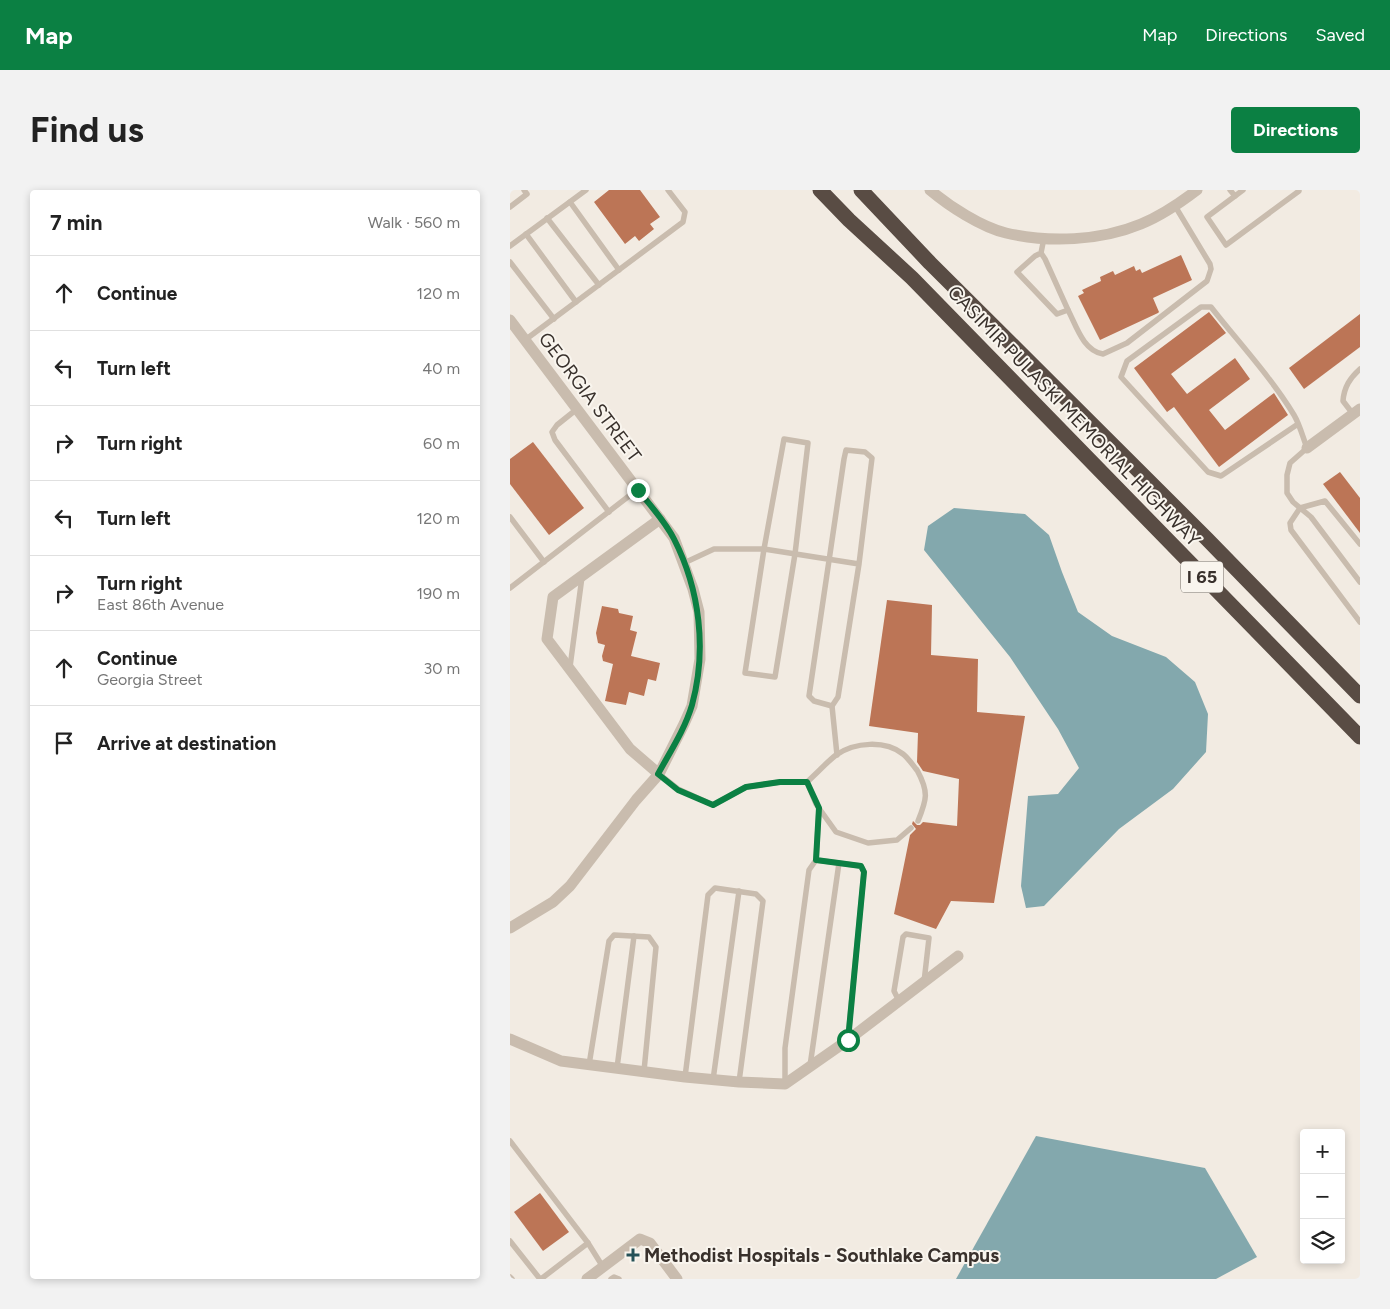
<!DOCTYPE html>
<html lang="en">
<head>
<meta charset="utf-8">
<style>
  body { margin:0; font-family:Figtree,sans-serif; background:#f2f2f2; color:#222 }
  .controls { position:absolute; right:15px; bottom:15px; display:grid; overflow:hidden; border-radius:5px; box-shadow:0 2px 8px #0003 }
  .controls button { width:45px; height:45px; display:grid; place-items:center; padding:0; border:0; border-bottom:1px solid #e0e0e0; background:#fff; color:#222; font:25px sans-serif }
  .stop { position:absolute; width:15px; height:15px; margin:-11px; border:4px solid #0b8043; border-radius:50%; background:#fff }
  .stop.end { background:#0b8043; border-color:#fff; box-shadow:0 1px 5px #0008 }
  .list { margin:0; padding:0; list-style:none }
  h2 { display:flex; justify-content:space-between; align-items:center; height:65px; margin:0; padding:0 20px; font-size:21px }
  h2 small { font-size:16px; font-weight:400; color:#767676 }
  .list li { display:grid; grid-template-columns:32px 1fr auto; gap:15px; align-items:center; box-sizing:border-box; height:75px; padding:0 20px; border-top:1px solid #e0e0e0 }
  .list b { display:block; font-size:19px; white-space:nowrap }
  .list p { margin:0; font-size:16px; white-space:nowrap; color:#767676 }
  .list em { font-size:16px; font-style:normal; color:#767676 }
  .icon { flex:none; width:28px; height:28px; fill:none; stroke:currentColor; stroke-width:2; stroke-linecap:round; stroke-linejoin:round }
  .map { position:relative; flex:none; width:850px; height:1089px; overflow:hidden; border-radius:5px }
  header { display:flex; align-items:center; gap:30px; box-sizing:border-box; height:70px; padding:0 25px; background:#0b8043; color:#fff }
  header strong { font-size:24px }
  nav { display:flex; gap:28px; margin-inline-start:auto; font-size:18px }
  .intro { display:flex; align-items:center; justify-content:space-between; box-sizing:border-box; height:120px; padding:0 30px }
  h1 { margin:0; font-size:35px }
  .button { padding:12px 22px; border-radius:5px; background:#0b8043; color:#fff; font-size:18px; font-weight:700 }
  main { display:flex; gap:30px; padding:0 30px }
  aside { flex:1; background:#fff; border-radius:5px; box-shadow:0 2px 8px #0003 }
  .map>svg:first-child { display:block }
</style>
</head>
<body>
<header>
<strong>Map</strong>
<nav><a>Map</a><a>Directions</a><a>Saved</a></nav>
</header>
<div class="intro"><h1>Find us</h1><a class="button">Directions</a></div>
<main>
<aside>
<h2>7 min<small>Walk · 560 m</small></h2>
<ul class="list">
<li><svg class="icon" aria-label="ahead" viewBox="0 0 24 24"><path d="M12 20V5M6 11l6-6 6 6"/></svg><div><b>Continue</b></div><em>120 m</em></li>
<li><svg class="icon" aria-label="left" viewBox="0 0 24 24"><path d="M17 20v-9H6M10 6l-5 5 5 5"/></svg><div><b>Turn left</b></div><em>40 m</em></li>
<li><svg class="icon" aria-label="right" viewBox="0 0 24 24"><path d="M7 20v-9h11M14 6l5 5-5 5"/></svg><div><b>Turn right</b></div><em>60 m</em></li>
<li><svg class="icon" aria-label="left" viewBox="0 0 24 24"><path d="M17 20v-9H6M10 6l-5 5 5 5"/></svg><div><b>Turn left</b></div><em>120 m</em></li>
<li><svg class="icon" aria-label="right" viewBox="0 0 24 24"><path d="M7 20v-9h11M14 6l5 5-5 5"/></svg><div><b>Turn right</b><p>East 86th Avenue</p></div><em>190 m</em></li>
<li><svg class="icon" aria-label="ahead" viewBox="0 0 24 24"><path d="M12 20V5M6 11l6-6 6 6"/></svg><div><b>Continue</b><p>Georgia Street</p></div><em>30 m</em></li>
<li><svg class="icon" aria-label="arrive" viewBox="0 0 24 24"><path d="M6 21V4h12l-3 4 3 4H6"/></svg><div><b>Arrive at destination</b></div></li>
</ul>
</aside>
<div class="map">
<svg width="850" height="1089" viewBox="0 0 850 1089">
  <rect width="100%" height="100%" fill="#f2ebe2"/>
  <!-- water -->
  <g fill="#83a8ad">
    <polygon points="444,318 515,324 539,345 552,382 568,422 602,446 656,467 685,492 698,524 696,562 663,599 609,639 534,716 516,718 511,696 518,606 548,604 569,578 548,539 500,467 414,360 418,336"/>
    <polygon points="526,946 695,978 747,1067 706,1089 446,1089"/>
  </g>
  <!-- building -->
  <g fill="#bc7556">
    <polygon points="99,0 130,0 150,27 140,34 144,39 129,51 125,46 115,54 84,12"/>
    <polygon points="671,65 682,90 643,108 649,122 648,123 590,150 568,106 574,103 572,100 591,91 590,87 603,81 605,85 624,76 626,81 630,79 632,83"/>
    <polygon points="699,122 716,143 661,184 677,204 725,168 740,189 699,220 715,240 764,203 778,225 709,277 664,217 657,222 624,178"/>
    <polygon points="850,124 850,157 794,199 779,178"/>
    <polygon points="23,252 74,318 39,345 0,294 0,269"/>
    <polygon points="830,282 850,308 850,343 813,294"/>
    <polygon points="377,410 422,415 421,465 468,469 467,522 515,526 484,713 441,711 426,739 384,724 400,645 406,639 402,634 403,631 407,635 410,635 413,632 447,636 449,589 413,581 407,572 408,543 359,536"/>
    <polygon points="92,416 108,419 109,423 123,426 120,440 127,442 121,466 150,473 146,491 138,489 134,506 119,502 116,515 95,511 103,474 93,471 92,466 95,455 88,453 86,443"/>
    <polygon points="30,1003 59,1042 33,1061 4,1022"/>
  </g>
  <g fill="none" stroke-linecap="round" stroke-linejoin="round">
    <!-- service -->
    <g stroke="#c9bcae" stroke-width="5.5">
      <polyline points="720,0 725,6 733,0"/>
      <polyline points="725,6 697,27 716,55 789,1 789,0"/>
      <polyline points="60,12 109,80"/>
      <polyline points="0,17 17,4 14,0"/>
      <polyline points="37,28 89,95"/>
      <polyline points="16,44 66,112"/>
      <polyline points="0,56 76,0"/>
      <polyline points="531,63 535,69 558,120 547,124 507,82 525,66 531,63 534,48"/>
      <polyline points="0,72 44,129"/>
      <path d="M558,120C566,135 573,161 593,164L617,153L697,91L701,79L700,74L665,16"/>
      <polyline points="15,150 173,32 175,22 158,0"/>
      <polyline points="67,219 47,235 42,242 45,250 99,322"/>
      <path d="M843,224L833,211C834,197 840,188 850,179"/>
      <path d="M788,234L711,286L698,282L611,187L617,171L691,117H701C729,153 761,187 784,225C790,235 793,248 797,258L780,273L777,285V303L783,312L801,327L850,392"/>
      <polygon points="274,249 298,253 285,364 265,487 235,483 254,359"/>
      <polyline points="0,327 34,372"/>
      <polyline points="850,354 815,311 790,318 780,333 781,340 850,432"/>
      <polyline points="174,373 204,359 254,359 349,374 362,268 355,262 336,260 334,269 299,506 304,511 322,516 328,507 349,374"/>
      <polyline points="0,398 128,299"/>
      <polyline points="60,477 72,387"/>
      <polyline points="322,516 327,565"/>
      <path d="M407,580C419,602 417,609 408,631"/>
      <polyline points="149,584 168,599 203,615 236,597 270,592 297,592"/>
      <path d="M401,638L387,650L358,653L326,642L306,614L297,592C307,583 316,573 326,565C345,552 375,550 393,564C398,568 402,574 406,579"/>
      <polyline points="306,670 309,619"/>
      <polyline points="389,811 384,801 393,747 396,744 419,748 414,792"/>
      <polyline points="79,875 99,751 104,745 139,747 146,757 134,881"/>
      <polyline points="300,876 329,673"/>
      <polyline points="107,878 124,746"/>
      <polyline points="175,887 198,705 205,698 246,704 253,711 229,892"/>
      <polyline points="203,890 229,701"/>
      <polyline points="275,894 275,858 299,680 306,670 351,676 354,682 338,848"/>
      <polyline points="0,951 78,1053 93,1077"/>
      <polyline points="0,1051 30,1089"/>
      <polyline points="0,1087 2,1089"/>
      <polyline points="31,1089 78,1053"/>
      <polyline points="101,1089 104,1087 109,1089"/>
    </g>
    <!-- minor -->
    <g stroke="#c9bcae" stroke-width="11">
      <path d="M420,0C439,16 471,37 496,43C539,53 590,51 631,34C651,26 670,13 687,0"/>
      <polyline points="0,130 164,348 183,399 189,422 190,469 182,516 174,534 149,584 126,610 60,696 43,712 0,738"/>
      <polyline points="797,258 850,219"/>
      <polyline points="149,584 120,559 37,449 43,407 150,329"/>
      <polyline points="0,849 51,871 175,887 229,892 275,894 338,850 448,766"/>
      <polyline points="77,1089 130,1049 140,1053 167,1089"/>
    </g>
    <!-- motorway -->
    <g stroke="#594c44" stroke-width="15">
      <polyline points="310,0 339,30 402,88 850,547"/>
      <polyline points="351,0 420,73 697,349 850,506"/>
    </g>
  </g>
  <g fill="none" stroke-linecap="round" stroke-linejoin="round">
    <!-- route -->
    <path stroke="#0b8043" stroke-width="6" d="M128,300C140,315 155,331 164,349C190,400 197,460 182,515C175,539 160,562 148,584L168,600L203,615L236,597L270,592H297L309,618L306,670L351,676L354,682L338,850"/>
  </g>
  <!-- markers -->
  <path fill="#255157" stroke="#f9f5ee" stroke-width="2" d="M120.5 1057.5h5v5h5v5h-5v5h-5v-5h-5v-5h5z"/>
  <g text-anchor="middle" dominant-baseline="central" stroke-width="4" stroke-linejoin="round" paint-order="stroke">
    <!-- shield labels -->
    <rect fill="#f9f5ee" stroke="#736c66" stroke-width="1" x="671" y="371.5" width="42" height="31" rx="4"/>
    <g font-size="18" font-weight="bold" fill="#39312c">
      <text x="692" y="387">I 65</text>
    </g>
    <!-- street labels -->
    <g font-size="19" fill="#39312c" stroke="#f9f5ee">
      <text transform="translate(80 207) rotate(53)">GEORGIA STREET</text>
      <text transform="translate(564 226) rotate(46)">CASIMIR PULASKI MEMORIAL HIGHWAY</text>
    </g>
    <!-- poi labels -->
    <g font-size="19" font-weight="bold" fill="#39312c" stroke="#f9f5ee" text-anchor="start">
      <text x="134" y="1065">Methodist Hospitals - Southlake Campus</text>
    </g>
  </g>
</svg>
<div class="controls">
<button>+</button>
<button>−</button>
<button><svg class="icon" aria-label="layers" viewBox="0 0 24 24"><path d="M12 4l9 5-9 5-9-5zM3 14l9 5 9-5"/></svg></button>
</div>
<div class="stop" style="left:338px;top:850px"></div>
<div class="stop end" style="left:128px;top:300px"></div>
</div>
</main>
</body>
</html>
